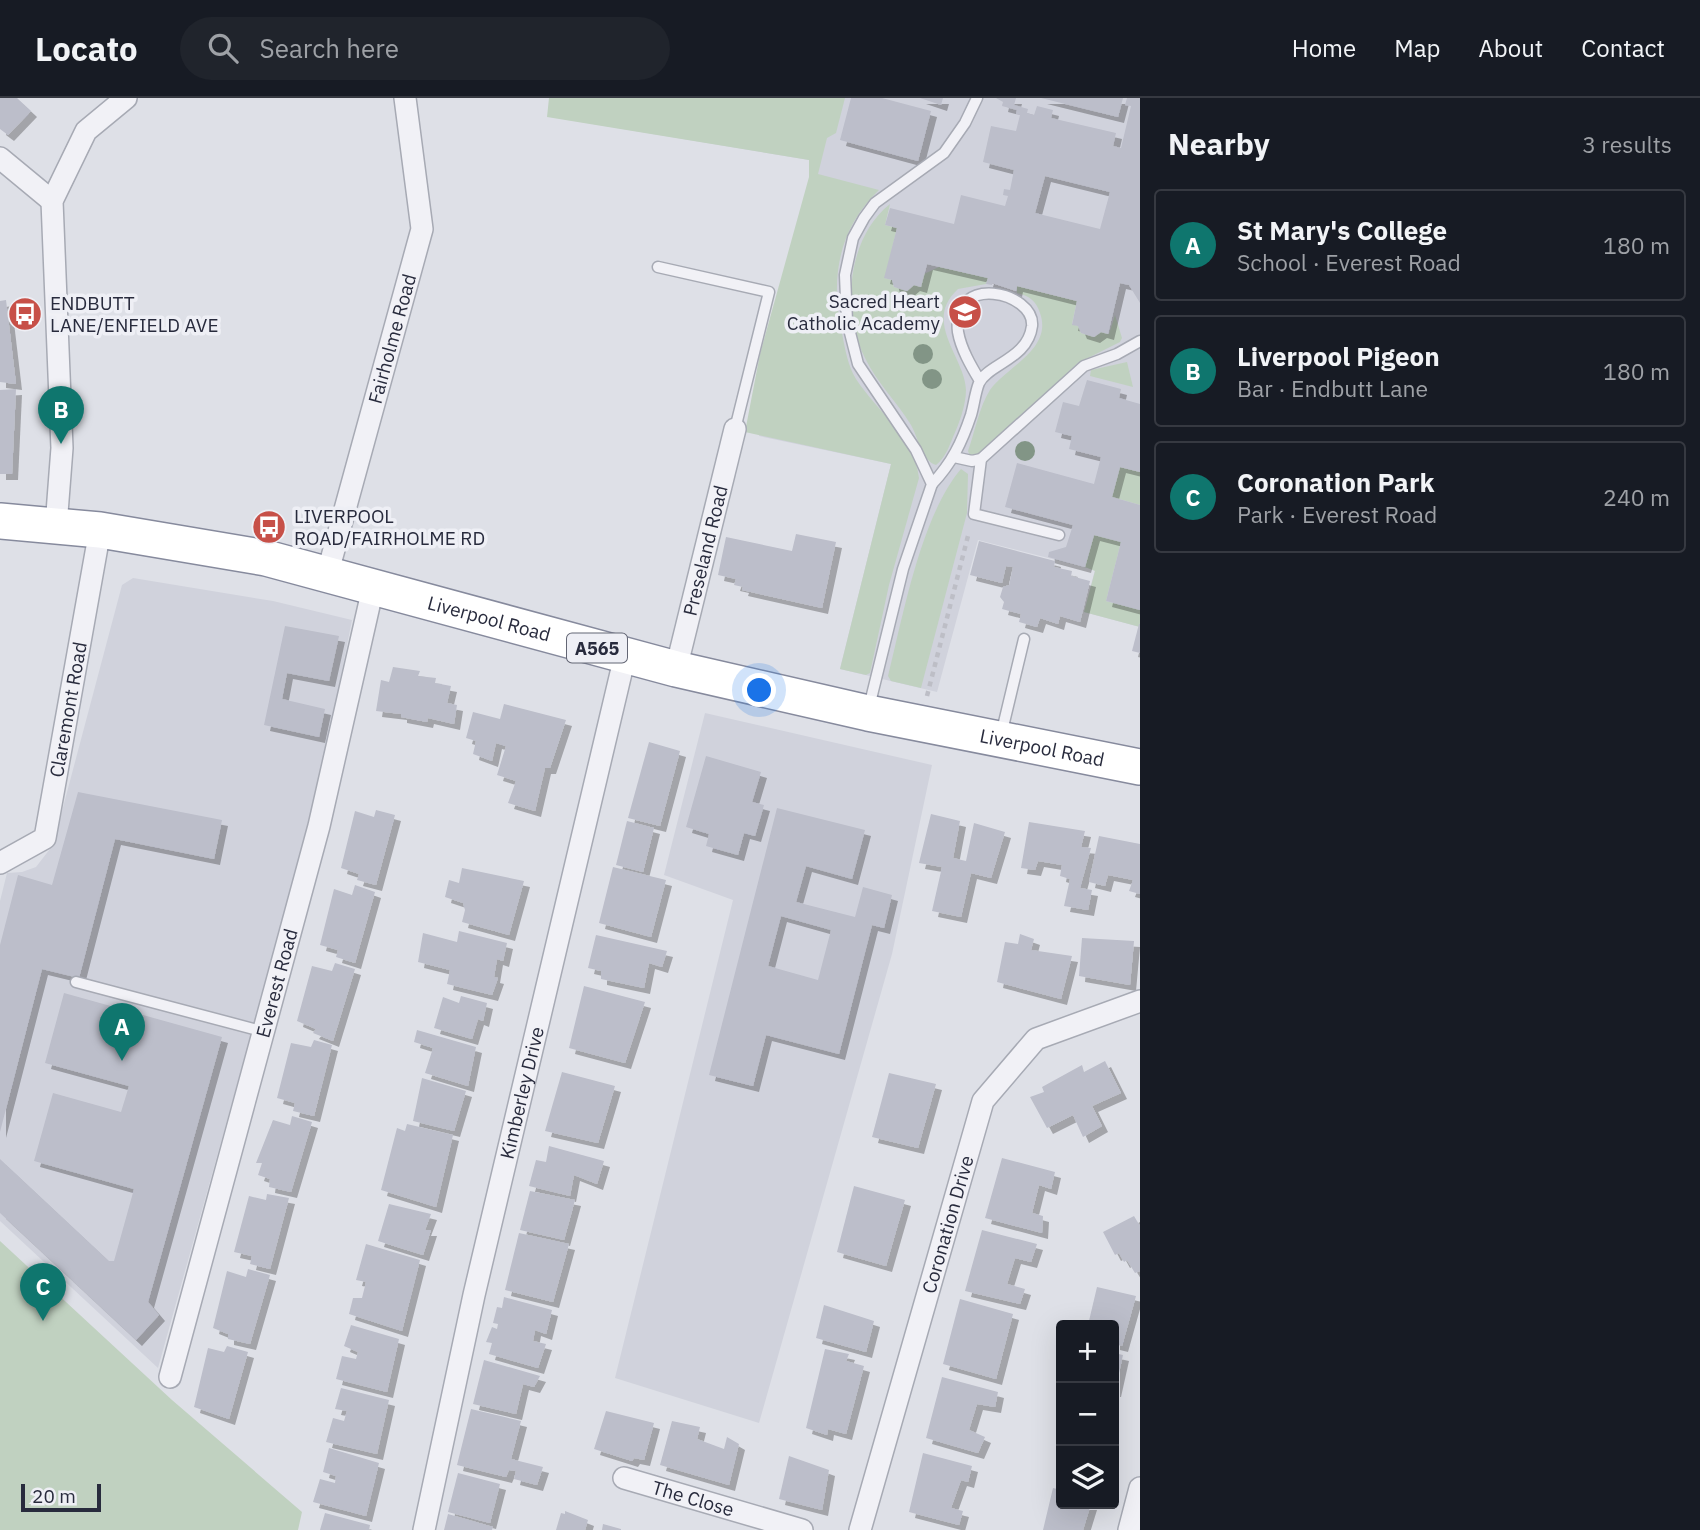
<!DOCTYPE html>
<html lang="en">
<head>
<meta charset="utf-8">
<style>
  body { margin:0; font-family:"IBM Plex Sans",sans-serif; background:#20242c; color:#f1f3f6 }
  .controls { position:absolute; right:21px; bottom:21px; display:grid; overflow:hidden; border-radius:7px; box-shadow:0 7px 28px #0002 }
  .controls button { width:63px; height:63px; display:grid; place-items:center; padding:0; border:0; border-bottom:2px solid #363941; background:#171b24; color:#f1f3f6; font:35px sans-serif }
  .scale { position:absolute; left:21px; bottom:18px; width:80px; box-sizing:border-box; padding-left:7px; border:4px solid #282b3d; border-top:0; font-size:19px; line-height:24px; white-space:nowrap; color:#282b3d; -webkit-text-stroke:5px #eeeff5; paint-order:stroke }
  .you { position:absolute; left:760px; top:593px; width:24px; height:24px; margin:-18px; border:5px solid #fff; border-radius:50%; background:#1a73e8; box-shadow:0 0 0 10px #1a73e833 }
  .badge { display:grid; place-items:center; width:46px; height:46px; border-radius:50%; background:#0f766e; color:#fff; font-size:23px; font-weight:700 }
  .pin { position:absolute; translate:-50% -58px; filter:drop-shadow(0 2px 4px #0008) }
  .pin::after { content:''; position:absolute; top:37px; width:24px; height:21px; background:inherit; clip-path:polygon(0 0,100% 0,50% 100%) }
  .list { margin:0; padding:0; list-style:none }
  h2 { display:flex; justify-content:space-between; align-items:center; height:91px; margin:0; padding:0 28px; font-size:30px }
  h2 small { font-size:23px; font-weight:400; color:#9ea1a6 }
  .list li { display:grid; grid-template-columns:46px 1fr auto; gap:21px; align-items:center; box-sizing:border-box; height:112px; margin:0 14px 14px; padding:0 14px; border:2px solid #363941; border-radius:7px }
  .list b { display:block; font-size:26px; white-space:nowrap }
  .list p { margin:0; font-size:23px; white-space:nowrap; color:#9ea1a6 }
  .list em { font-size:23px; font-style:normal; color:#9ea1a6 }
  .icon { flex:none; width:38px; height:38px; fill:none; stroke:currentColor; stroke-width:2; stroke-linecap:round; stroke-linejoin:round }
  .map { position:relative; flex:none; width:1140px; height:1432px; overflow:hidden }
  header { display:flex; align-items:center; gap:42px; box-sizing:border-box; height:98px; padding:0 35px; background:#171b24; border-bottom:2px solid #363941 }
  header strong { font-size:33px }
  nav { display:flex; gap:38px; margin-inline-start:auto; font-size:24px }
  .search { width:490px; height:63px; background:#20242c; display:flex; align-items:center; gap:18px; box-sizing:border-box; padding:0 24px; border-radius:38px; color:#9ea1a6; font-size:26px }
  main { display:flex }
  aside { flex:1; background:#171b24 }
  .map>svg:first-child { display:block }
</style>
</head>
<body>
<header>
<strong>Locato</strong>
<div class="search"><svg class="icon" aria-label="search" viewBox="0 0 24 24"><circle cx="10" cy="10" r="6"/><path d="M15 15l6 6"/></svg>Search here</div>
<nav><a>Home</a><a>Map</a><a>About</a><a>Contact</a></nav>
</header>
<main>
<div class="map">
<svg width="1140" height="1432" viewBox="0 0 1140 1432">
  <defs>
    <filter id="shadow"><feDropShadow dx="6" dy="6" stdDeviation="0" flood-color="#0004"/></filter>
  </defs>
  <rect width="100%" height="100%" fill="#dee0e7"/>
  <!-- built -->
  <g fill="#d0d2dc">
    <polygon points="566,0 1140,0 1140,529 1084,514 1095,472 978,442 937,594 840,571 891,366 759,338 821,90 818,77 809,62 563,21"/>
    <polygon points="133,480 273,503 352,522 316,703 158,1270 0,1123 0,803 7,775 22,774 36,769 53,747 122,487"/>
    <polygon points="705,615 932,667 892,856 759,1325 615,1280 733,802 664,777"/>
  </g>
  <!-- green -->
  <g fill="#c0d1c0">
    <path d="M549,0H845L836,35L827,40L818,76L879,92C838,131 830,181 842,235C845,251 848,268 856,281C877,313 915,341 919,380L889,487L870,575L866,577L840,571L891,366L745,334L760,256L809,79V62L547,19Z"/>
    <path d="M890,106L885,127L897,130L885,180L892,182L894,189L907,193L914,187L920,189L924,176L939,169L988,180L986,186L958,191C922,224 965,259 966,292C966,307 959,326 953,339C949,349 945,360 936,367C922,363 918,339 911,327C897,304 877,285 865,260C841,213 847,140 890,106Z"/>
    <path d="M1017,188L1077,203L1072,226L1078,228L1081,235L1094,239L1101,234L1109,236L1115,217L1122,240L1120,244L1078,265L980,356L970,358L968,353C975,334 979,309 990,292C1006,269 1053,251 1040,215C1036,203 1030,198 1017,195Z"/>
    <polygon points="1127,264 1133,289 1090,278 1091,272"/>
    <polygon points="1120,369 1140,374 1140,407 1112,399"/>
    <path d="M961,371L968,376L967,415L921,590L891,583L888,578C903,518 921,418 961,371Z"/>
    <polygon points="1094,437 1121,444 1106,503 1140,512 1140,529 1084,514 1095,473 1085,469"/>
    <polygon points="0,1143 172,1302 302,1414 298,1432 0,1432"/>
  </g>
  <!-- building -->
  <g fill="#bcbeca" fill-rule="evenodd" filter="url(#shadow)">
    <polygon points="0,0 17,0 31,13 8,37 0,31"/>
    <polygon points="851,0 882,0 931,13 918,63 840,42"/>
    <polygon points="920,0 943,0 941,7"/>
    <path d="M996,0H1016L1014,7L1028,11L1027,15L1034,17L1037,8L1053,12L1051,20L1116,35L1113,48L1121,50L1131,8L1125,7L1127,0H1140V205L1129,187L1120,185L1108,236L1101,234L1094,239L1081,235L1078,228L1072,227L1077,203L1017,188L1016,193L992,185V187L986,186L988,180L927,166L921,189L914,187L907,193L894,189L892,182L884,180L897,130L885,127L890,110L954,126L961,97L1005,108L1008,98L1003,97L1004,91L1010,92L1014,72L983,64L991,28L1016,33L1020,17L1016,16L1017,12L1002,8L1003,4ZM1045,78L1110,94L1100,131L1035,115Z"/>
    <polygon points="1041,0 1123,0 1118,19"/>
    <polygon points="6,202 16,286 0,284 0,203"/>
    <polygon points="1087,282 1121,291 1119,300 1140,306 1140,374 1120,369 1112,399 1140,407 1140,512 1106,503 1121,444 1094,437 1085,469 1048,459 1049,454 1066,449 1073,427 1005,409 1017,365 1094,386 1101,359 1069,351 1072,338 1055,334 1063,304 1079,308"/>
    <polygon points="16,291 12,376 0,376 0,292"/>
    <polygon points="796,436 836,444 822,510 742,492 743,489 734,487 736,481 718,477 726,439 792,453"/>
    <polygon points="979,443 1055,463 1054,469 1072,473 1071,478 1090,483 1080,524 1060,518 1058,526 1040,520 1037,529 1019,524 1021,516 1002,511 1004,504 1000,499 1003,489 1009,487 1013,469 1006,468 1002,485 970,477"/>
    <polygon points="1139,526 1140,526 1140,555 1132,553"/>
    <polygon points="285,528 339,538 329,583 287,575 282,601 325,611 319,639 264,627"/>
    <polygon points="393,569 420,573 418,578 436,580 435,585 451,588 447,605 457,607 454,626 428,620 427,624 401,619 401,616 376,613 381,582 389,584"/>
    <polygon points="504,606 566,622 550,670 545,670 535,713 508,705 516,683 497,677 506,648 496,645 492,663 473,656 476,643 466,640 473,614 500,621"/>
    <polygon points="649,644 680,653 660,728 628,720"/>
    <polygon points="706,658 761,674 752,704 764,707 755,738 744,735 738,757 706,748 709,736 686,729"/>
    <polygon points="78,694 222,722 214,761 115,741 79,880 42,871 0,1034 0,847 18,777 52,787"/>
    <path d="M777,710L865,732L852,781L806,768L796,804L855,819L863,789L892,797L884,830L872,827L839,956L766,937L753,988L709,977ZM781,818L831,832L818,882L768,868Z"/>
    <polygon points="376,712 395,717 376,787 357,782 359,776 341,770 355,713 374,719"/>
    <polygon points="931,716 960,723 953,760 966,763 974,725 1005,734 991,780 971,775 961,819 932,813 942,769 919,765"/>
    <polygon points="627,723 654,730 643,774 616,767"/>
    <polygon points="1029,724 1085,733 1081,749 1091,750 1080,790 1092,792 1088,812 1064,808 1070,781 1060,778 1062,767 1038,763 1035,772 1021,770"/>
    <polygon points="1099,738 1140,746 1140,796 1129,793 1133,782 1108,777 1105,788 1089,784"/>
    <polygon points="613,769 666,782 651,839 599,825"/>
    <polygon points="462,770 524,783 509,837 462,824 465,812 463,805 445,799 449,782 459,785"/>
    <polygon points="355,787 375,794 355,865 336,859 338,852 320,847 334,791 352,797"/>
    <polygon points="459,833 507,845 503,863 497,861 494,879 498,880 492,897 447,886 450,872 418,864 423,835 457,844"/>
    <polygon points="1020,836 1034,841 1031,852 1072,858 1061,901 997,884 1005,844 1018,846"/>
    <polygon points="596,837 667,853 662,869 649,865 644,890 601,881 601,873 588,870"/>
    <polygon points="1082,840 1134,843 1130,887 1079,878"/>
    <polygon points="335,865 355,871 333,943 313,935 316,931 297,923 312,868 332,873"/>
    <polygon points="584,888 645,904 625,965 569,950"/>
    <polygon points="64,895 222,939 148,1204 159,1217 136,1242 0,1115 0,1061 109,1163 114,1163 134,1091 34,1063 53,995 121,1014 129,988 45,965"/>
    <polygon points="461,898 487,905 483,923 478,921 472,941 434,930 443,899 459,905"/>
    <polygon points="417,932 476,949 468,988 425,975 433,950 414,944"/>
    <polygon points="314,942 332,947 314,1018 293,1013 295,1005 277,1000 291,945 311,949"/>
    <polygon points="1105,963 1121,995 1092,1008 1102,1028 1083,1039 1073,1017 1047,1030 1030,999 1044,994 1042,989 1082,967 1084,974"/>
    <polygon points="562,974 615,988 598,1045 545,1033"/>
    <polygon points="889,975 936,986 918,1050 872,1039"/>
    <polygon points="422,980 466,993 454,1033 413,1023"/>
    <polygon points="292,1018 312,1024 291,1094 269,1089 270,1081 258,1077 262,1065 256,1065 273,1022 290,1027"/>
    <polygon points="407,1026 453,1037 436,1109 381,1092 397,1030 405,1033"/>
    <polygon points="549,1048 604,1063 597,1086 574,1077 570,1098 529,1088 536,1062 546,1064"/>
    <polygon points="1002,1060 1055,1074 1051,1091 1039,1087 1032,1115 1043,1118 1042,1135 985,1120"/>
    <polygon points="854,1088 905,1102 886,1168 837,1154"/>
    <polygon points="530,1093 575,1102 564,1142 520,1132"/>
    <polygon points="267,1096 289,1100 270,1171 250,1166 252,1158 234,1154 249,1098 266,1102"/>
    <polygon points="389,1106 431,1116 425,1132 431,1132 423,1157 378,1143"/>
    <polygon points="1134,1118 1140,1128 1140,1173 1135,1175 1127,1162 1124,1164 1119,1155 1115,1157 1103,1134"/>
    <polygon points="982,1132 1037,1146 1031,1164 1015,1160 1007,1186 1025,1191 1020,1206 965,1193"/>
    <polygon points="519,1135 569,1146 553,1204 505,1192"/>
    <polygon points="366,1146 420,1162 402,1233 349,1216 353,1200 362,1200 366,1184 356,1182"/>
    <polygon points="248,1171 270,1177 250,1246 228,1241 228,1236 213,1230 227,1173 246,1179"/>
    <polygon points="1097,1189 1136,1198 1122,1248 1114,1246 1114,1227 1088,1227"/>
    <polygon points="504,1199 552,1212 546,1236 535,1232 533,1243 546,1246 538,1270 489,1256 492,1245 486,1244 492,1229 497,1231 498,1226 493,1225 497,1209 502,1210"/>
    <polygon points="960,1201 1013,1216 996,1281 943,1266"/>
    <polygon points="824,1207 874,1223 866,1254 816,1240"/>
    <polygon points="351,1227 399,1241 387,1294 336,1281 342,1258 356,1261 358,1254 344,1248"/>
    <polygon points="227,1248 248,1254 229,1321 194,1309 208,1250 224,1254"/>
    <polygon points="825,1251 849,1256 846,1263 864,1268 846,1336 828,1331 827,1337 806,1330"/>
    <polygon points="1114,1255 1123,1257 1115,1293 1114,1293"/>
    <polygon points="484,1262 540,1278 534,1289 523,1286 516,1316 473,1306"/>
    <polygon points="942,1279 998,1294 995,1309 977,1306 969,1332 985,1339 978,1355 926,1340"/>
    <polygon points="341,1290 389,1302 377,1356 326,1344 333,1320 344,1323 347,1313 335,1311"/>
    <polygon points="471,1311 521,1323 511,1361 543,1369 537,1387 514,1381 516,1373 509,1372 506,1379 457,1367"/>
    <polygon points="606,1313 654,1325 644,1362 634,1360 632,1363 594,1351"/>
    <polygon points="672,1323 700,1329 697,1341 724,1351 727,1339 739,1346 729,1387 660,1367"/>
    <polygon points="329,1350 379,1365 366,1418 313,1404 320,1381 335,1385 336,1378 323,1374"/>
    <polygon points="923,1355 972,1368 968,1384 961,1382 951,1410 963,1413 959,1427 909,1414"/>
    <polygon points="789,1358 829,1372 822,1412 779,1401"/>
    <polygon points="1060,1365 1061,1365 1061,1383 1056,1381"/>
    <polygon points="458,1375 500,1386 490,1425 448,1414"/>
    <polygon points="1053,1390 1061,1392 1061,1406 1091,1406 1083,1432 1043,1432"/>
    <polygon points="565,1413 588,1422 585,1432 556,1432 561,1415 565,1416"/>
    <polygon points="325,1415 370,1427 369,1432 320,1432"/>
    <polygon points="448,1416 493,1429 492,1432 444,1432"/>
    <polygon points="603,1426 621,1431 621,1432 602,1432"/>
  </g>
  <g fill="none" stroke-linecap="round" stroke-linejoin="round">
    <!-- service casing -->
    <g stroke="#a7aab4" stroke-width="13">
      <g id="service">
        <polyline points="658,169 769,194 735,331"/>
        <polyline points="954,359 972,363 981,361 1084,268 1117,256 1140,243"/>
        <polyline points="981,361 974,416 1059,437"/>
        <path d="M932,386C952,365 962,344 971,317C974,307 975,295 979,285C988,266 1028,261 1032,228C1035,194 951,174 958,234C961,251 971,268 980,283"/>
        <polyline points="869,609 903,471 932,386 916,352 858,266 847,223 845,177 853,140 864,120 875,105 944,55 965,25 977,0"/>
        <polyline points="1001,637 1024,541"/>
        <polyline points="76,884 265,934"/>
      </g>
    </g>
    <!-- minor casing -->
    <g stroke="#a7aab4" stroke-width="24">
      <g id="minor">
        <polyline points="0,60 52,103"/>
        <polyline points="56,428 62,350 52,103 86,33 126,0"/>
        <path id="s1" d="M327,477L422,131L405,0"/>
        <path id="s2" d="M676,571L735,331"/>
        <path id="s3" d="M0,765L45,740L100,432"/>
        <path id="s4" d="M170,1279L319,728L373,490"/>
        <path id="s5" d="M624,1380L802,1432"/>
        <path id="s6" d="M424,1432L474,1197L625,558"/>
        <path id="s7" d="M860,1432L983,1003L1036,941L1140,903"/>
        <polyline points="1129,1432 1140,1390"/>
      </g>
    </g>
    <!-- trunk casing -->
    <g stroke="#868a9d" stroke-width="38">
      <g id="trunk">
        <path id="s8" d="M0,423L100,432L266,460L676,571L868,615L1140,669"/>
      </g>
    </g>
    <!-- path -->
    <polyline stroke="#bdbec6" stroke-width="4.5" stroke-dasharray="5 5" stroke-linecap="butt" points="927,598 969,434"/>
    <!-- service -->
    <use href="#service" stroke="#f1f1f6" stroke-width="10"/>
    <!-- minor -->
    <use href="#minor" stroke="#f1f1f6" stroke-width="21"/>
    <!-- trunk -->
    <use href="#trunk" stroke="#fff" stroke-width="35"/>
  </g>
  <!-- trees -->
  <g fill="#829586">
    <circle cx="923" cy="256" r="10"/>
    <circle cx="932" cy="281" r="10"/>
    <circle cx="1025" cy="353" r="10"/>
  </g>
  <!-- icons -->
  <defs>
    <g id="school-disc" transform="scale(1.75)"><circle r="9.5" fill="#c75048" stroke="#eeeff5"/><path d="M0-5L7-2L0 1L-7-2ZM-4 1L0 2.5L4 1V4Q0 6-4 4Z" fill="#fff"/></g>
    <g id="bus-disc" transform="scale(1.75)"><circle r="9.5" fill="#c75048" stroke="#eeeff5"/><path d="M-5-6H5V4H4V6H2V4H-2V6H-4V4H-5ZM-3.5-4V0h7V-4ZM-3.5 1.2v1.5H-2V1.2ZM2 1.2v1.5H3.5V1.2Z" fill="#fff"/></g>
  </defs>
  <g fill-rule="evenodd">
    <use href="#school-disc" x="965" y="214"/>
    <use href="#bus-disc" x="25" y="216"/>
    <use href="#bus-disc" x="269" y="429"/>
  </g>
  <g text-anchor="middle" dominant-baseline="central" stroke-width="7" stroke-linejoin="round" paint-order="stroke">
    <!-- shield labels -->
    <rect fill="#eeeff5" stroke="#636674" stroke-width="2" x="567" y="535.5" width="60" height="29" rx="5"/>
    <g font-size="18" font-weight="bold" fill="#282b3d">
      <text x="597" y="550">A565</text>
    </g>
    <!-- poi labels -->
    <g font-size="19" fill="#282b3d" stroke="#eeeff5" text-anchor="start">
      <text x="940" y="203" text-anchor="end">Sacred Heart<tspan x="940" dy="22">Catholic Academy</tspan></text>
      <text x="50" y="205">ENDBUTT<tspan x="50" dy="22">LANE/ENFIELD AVE</tspan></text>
      <text x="294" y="418">LIVERPOOL<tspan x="294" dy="22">ROAD/FAIRHOLME RD</tspan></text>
    </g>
    <!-- street labels -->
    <g font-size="19" fill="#282b3d" stroke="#eeeff5">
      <text stroke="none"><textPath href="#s1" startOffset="245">Fairholme Road</textPath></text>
      <text stroke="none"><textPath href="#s2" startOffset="122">Preseland Road</textPath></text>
      <text stroke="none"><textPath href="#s8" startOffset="500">Liverpool Road</textPath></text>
      <text stroke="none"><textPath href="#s3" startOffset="182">Claremont Road</textPath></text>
      <text stroke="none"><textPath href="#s8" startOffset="1068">Liverpool Road</textPath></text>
      <text stroke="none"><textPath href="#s4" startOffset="408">Everest Road</textPath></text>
      <text stroke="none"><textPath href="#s6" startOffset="448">Kimberley Drive</textPath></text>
      <text stroke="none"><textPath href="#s7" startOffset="318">Coronation Drive</textPath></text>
      <text stroke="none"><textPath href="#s5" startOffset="72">The Close</textPath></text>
    </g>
  </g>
</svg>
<div class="controls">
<button>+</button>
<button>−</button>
<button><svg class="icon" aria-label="layers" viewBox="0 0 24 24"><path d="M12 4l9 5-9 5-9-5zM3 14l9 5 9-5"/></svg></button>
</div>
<div class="scale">20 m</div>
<div class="you"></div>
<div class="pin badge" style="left:122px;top:963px">A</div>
<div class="pin badge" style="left:61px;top:346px">B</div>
<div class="pin badge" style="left:43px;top:1223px">C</div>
</div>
<aside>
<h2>Nearby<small>3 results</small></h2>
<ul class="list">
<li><span class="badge">A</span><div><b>St Mary's College</b><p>School · Everest Road</p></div><em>180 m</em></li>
<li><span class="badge">B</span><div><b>Liverpool Pigeon</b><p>Bar · Endbutt Lane</p></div><em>180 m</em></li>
<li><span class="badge">C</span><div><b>Coronation Park</b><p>Park · Everest Road</p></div><em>240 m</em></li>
</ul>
</aside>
</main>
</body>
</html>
